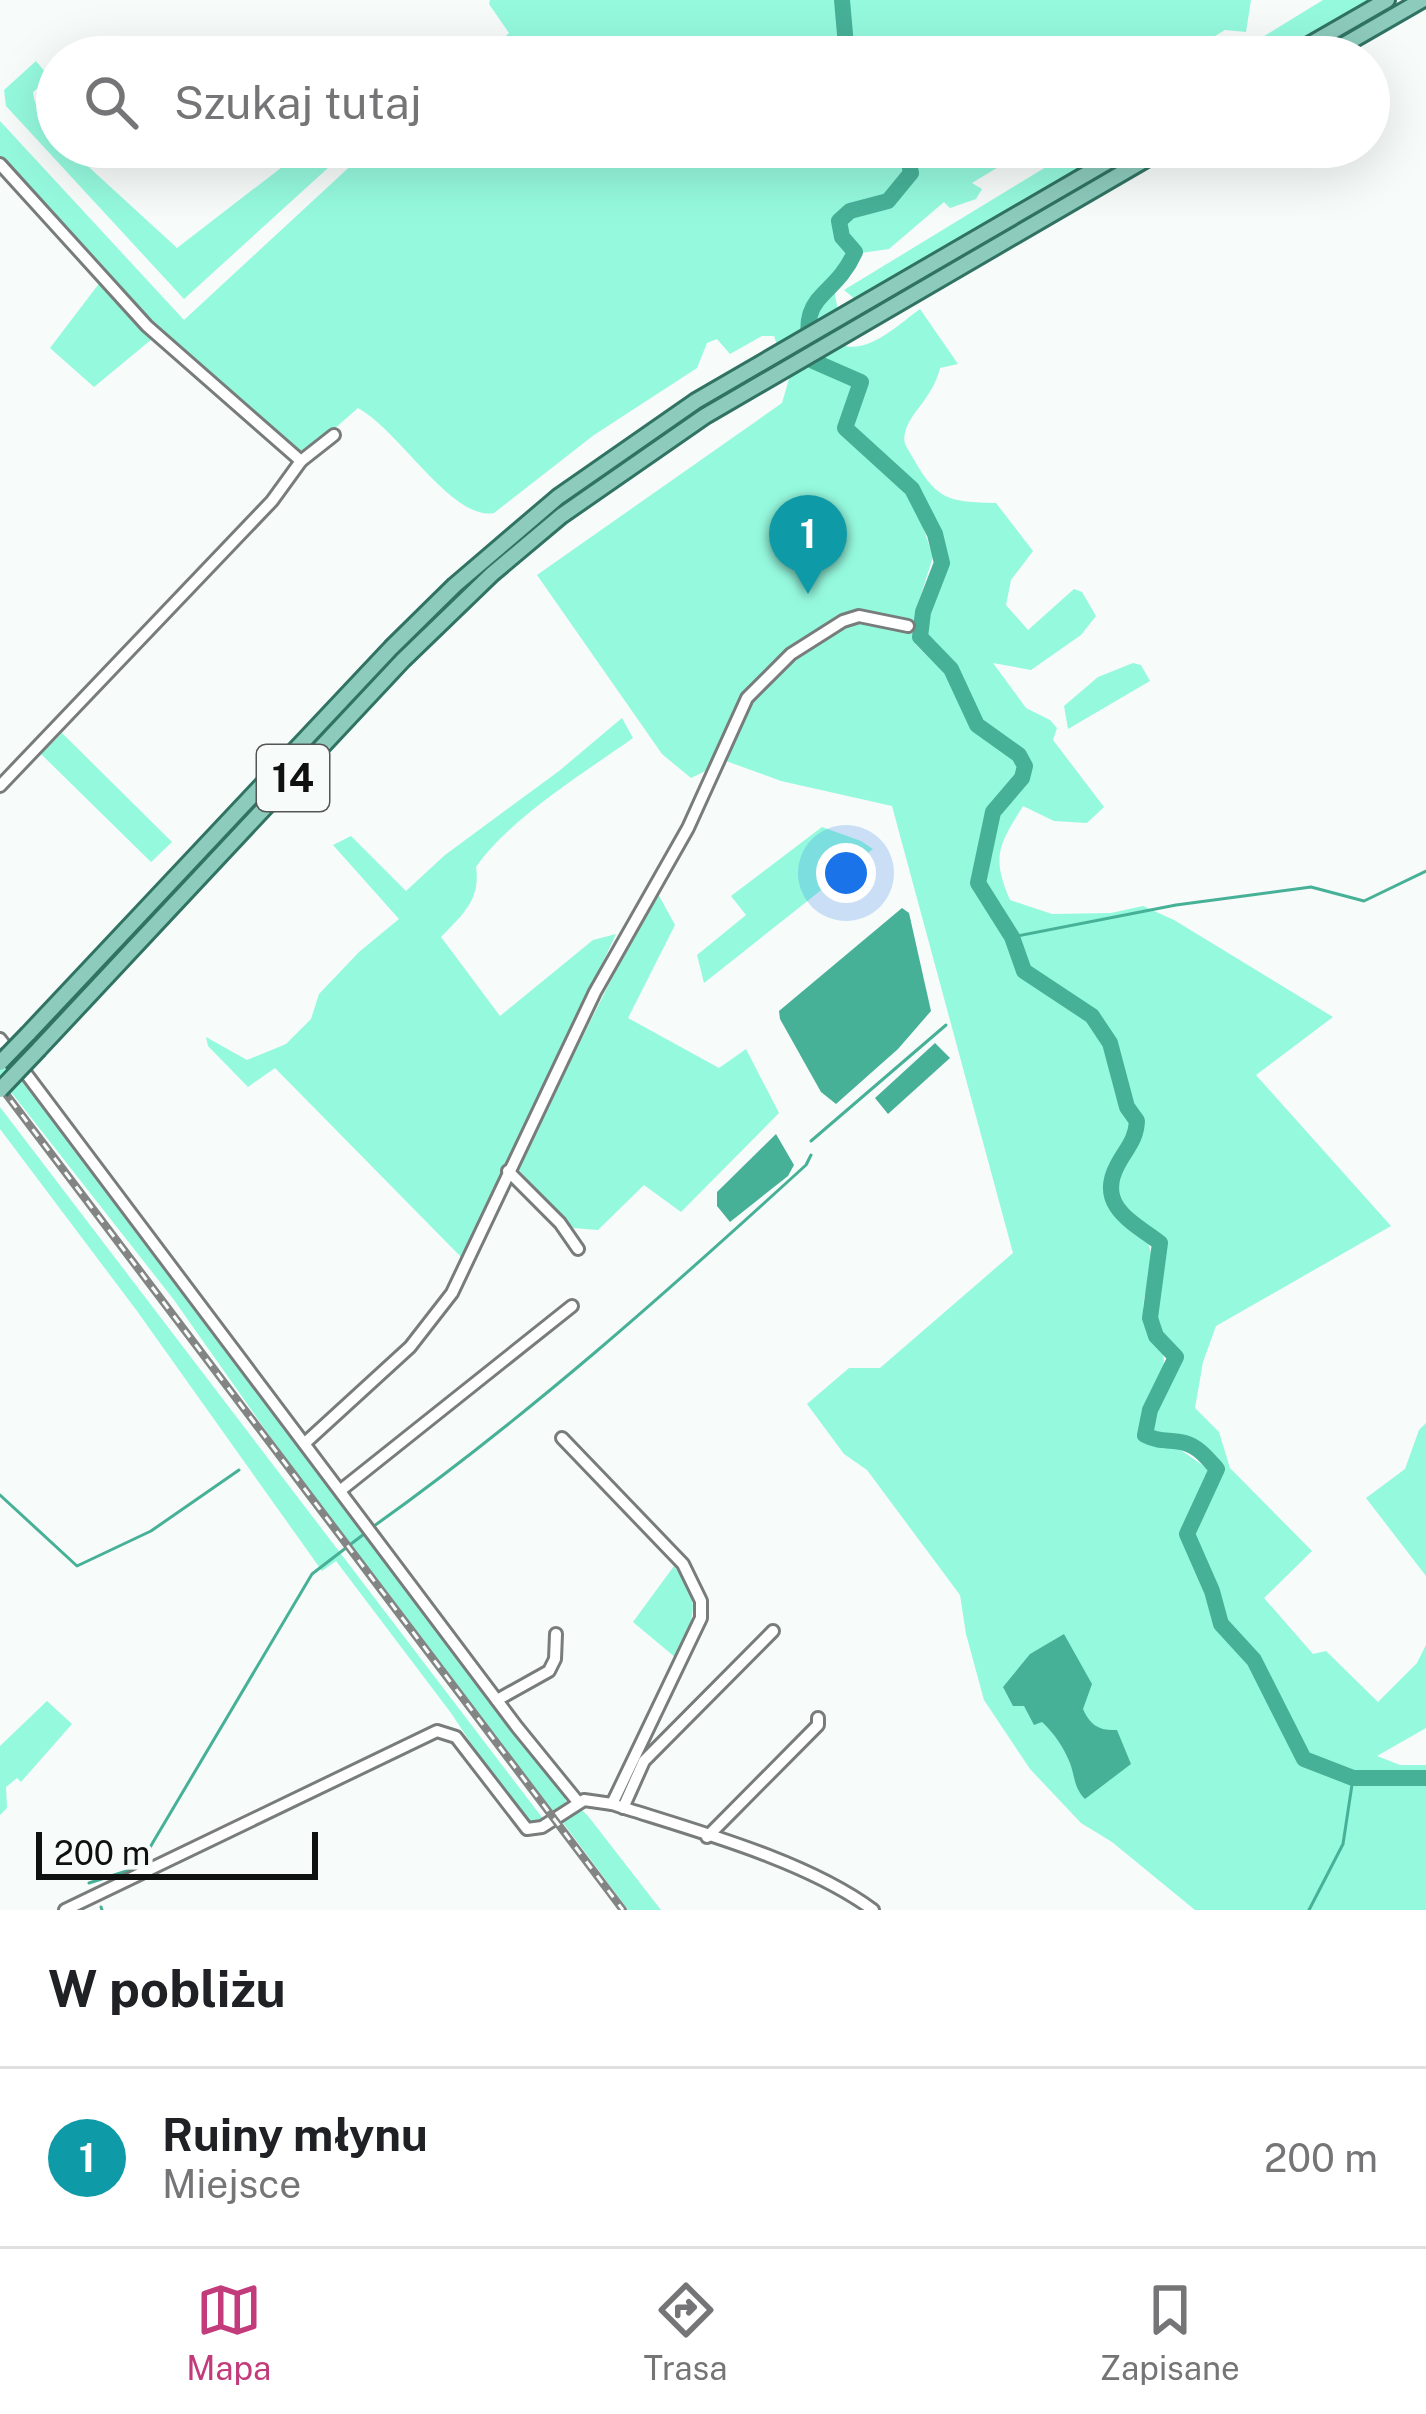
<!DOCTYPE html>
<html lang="pl">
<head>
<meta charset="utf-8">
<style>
  body { margin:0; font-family:"Public Sans",sans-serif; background:#f2f2f2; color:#202124 }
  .scale { position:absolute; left:36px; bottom:30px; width:282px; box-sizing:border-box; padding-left:12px; border:6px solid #0f1110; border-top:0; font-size:33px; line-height:42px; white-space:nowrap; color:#0f1110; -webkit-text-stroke:9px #f7fbfa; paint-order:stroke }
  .you { position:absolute; left:846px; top:873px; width:42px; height:42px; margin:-30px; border:9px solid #fff; border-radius:50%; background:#1a73e8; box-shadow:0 0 0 18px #1a73e833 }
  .badge { display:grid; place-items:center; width:78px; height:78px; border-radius:50%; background:#c23c7c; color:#fff; font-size:39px; font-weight:700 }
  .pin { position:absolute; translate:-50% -99px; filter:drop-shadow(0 3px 6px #0008) }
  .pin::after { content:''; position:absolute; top:63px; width:42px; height:36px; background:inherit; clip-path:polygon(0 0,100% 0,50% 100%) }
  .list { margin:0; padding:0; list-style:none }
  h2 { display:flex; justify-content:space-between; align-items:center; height:156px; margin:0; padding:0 48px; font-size:51px }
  h2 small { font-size:39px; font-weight:400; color:#757577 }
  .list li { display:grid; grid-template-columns:78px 1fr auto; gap:36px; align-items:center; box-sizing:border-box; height:180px; padding:0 48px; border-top:3px solid #e0e0e0 }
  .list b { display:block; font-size:45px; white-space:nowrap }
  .list p { margin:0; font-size:39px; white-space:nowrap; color:#757577 }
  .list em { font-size:39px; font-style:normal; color:#757577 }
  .icon { flex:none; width:66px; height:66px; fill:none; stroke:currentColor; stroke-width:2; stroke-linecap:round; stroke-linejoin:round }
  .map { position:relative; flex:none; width:1426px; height:1910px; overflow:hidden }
  .search { position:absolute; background:#fff; box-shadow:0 12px 48px #0002; left:36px; right:36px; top:36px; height:132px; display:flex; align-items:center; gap:30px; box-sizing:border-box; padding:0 42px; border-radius:66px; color:#757577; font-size:45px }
  .sheet { height:336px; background:#fff }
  nav { display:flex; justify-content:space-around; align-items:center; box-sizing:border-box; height:168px; border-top:3px solid #e0e0e0; background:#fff; font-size:33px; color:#757577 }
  nav a { display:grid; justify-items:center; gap:6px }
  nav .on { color:#c23c7c }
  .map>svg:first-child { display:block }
</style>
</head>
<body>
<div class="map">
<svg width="1426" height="1910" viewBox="0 0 1426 1910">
  <rect width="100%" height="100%" fill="#f7fbfa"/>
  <!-- green -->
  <g fill="#95f9de" fill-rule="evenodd">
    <polygon points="490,0 1251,0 1246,32 1225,30 1180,57 483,57 509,33 489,4"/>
    <polygon points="1323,0 1368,0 1270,57 1230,57"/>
    <path d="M36,61L50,78L33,92C34,114 57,124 57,147H67L177,248L308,147H351L184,299L6,106L4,90Z"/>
    <path d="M0,121L184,320L371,147H1031L972,183L982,189L976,199L950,208L944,202L889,249L861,253L843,285L834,290L845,346C871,352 899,324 920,309L958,364L940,368C933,398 909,413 905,433C902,444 908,448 913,458C937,500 948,502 996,503L1033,551L1011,580L1006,605L1028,630L1074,589L1082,592L1096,616L1081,635L1031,670L993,663L1026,708L1050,720L1057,728L1053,740L1104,807L1087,823L1054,821L1023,806C999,845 991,856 1010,900L1052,914L1111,913L1143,906L1174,920L1333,1017L1256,1075L1391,1226L1216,1326L1203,1362L1195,1408L1219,1432L1230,1468L1312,1551L1264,1598L1313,1654L1326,1651L1378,1702L1417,1663L1426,1645V1728L1377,1756L1400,1765H1426V1910H1195L1112,1842L1081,1823L1030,1769L984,1700L966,1634L960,1595L867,1470L844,1454L807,1404L849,1368H880L1013,1253L892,806L781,781L726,761L691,778L662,754L537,575L782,403L789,379L774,336H762L730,354L717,339L707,343L697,368L594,435L494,513C452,521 400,431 358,408L317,444L302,451L292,447L157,331L0,157ZM895,475C918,492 943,536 941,565C940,587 923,611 920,637L951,669L964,693L969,689L981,724L1022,753L1028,765L1025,776L994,821L983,881L1002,906L1027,969L1095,1014L1113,1041L1131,1105L1140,1120C1137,1167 1082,1185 1142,1226L1144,1222V1231L1160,1243L1150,1318L1156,1336L1176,1357L1150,1410L1145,1435L1158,1442L1185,1443L1215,1469H1208L1175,1446L1143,1441L1138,1434C1141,1408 1169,1380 1163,1354C1159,1338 1144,1332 1143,1313C1142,1292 1156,1271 1150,1249C1147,1235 1136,1230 1125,1223C1086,1193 1124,1157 1133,1123L1121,1101L1114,1064L1098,1034L1087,1018L1027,981L1006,930L976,889L975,878L990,811L1018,774L1017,761L975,730L947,675L915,644L916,610L933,557L916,506L908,492L893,481Z"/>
    <polygon points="1079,147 1116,147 855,299 844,290"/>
    <polygon points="101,281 152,339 94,387 50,348"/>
    <polygon points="1133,663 1141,665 1150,681 1068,729 1064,706 1098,677"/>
    <path d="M622,718L633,738C585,772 509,819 476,867C481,900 462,915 441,937L500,1016L593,940L616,934L463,1259L275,1068L248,1087L208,1046L206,1037L247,1060L286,1044L311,1019L319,994L359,952L399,919L333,845L351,836L406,891L445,855L559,771Z"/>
    <polygon points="62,733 172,842 151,862 41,754"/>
    <polygon points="822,827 861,841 873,849 704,983 697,955 746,915 731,896"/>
    <polygon points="656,890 675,925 628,1018 719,1068 746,1049 779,1113 681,1212 644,1185 598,1230 573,1228 517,1168"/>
    <polygon points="0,1054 114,1194 269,1408 563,1791 567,1805 554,1813 281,1452 174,1300 0,1078"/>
    <polygon points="0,1107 544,1820 532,1825 522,1820 451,1713 336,1561 322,1571 137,1311 0,1129"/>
    <polygon points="1426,1423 1426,1576 1366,1498 1405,1469 1419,1430"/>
    <path d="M674,1566C705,1598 692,1624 676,1658L633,1622Z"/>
    <polygon points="47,1701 72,1724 21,1782 17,1778 6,1787 7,1808 0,1815 0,1746"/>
    <polygon points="579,1807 588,1816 661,1910 628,1910 561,1820"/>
  </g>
  <!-- water -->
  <g fill="#47b198">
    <polygon points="902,908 909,913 931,1011 898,1049 836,1104 821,1092 780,1019 779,1011"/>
    <polygon points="935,1043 950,1058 888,1114 875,1098"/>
    <polygon points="776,1134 794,1165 788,1176 730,1222 717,1206 717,1192"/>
    <path d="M1064,1634L1092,1684L1083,1709C1090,1725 1099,1731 1117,1730L1131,1764L1085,1799C1074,1788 1075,1777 1070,1763C1064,1748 1054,1733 1042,1722L1034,1725L1024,1706H1013L1003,1687L1030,1654Z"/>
  </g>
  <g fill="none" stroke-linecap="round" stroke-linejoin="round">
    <!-- stream -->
    <g stroke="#47b198" stroke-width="3">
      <polyline points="1012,937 1176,905 1311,887 1364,901 1426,871"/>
      <polyline points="811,1141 946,1025"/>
      <polyline points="0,1495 77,1566 151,1531 239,1470"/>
      <path d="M374,1526C527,1417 667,1292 806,1165L811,1155"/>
      <polyline points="89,1883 133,1869 149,1849 312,1574 364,1534"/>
      <polyline points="101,1907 102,1910"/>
      <polyline points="1309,1910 1343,1844 1353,1778"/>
    </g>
    <!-- river -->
    <g stroke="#47b198" stroke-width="16">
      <polyline points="842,0 847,57"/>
      <path d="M906,147L911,173L888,201L850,211L839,221L842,237L855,252C832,303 795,290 813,361L861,382L845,428L912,489L935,534L942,563L923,612L920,637L951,669L977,725L1019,755L1025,766L1022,778L993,812L978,883L1012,937L1024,971L1092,1016L1110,1043L1127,1107L1137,1121C1136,1141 1125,1150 1117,1166C1096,1206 1134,1223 1160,1243L1150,1318L1156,1336L1176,1357L1150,1410L1145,1435C1160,1443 1170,1439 1185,1443C1199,1447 1208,1459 1217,1469L1187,1534L1212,1591L1221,1624L1254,1660L1304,1759L1353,1778H1426"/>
    </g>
    <!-- minor casing -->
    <g stroke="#787d7b" stroke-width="16">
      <g id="minor">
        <polyline points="0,164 147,326 301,461 334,435"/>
        <polyline points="0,786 272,501 301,461"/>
        <polyline points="0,1039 517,1727 578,1802"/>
        <polyline points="508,1171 560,1223 578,1249"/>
        <polyline points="562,1438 683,1564 701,1601 701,1618 612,1804"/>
        <polyline points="305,1443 410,1347 452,1293 595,992 688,828 747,698 791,654 843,621 859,616 908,626"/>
        <polyline points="341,1490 572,1306"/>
        <polyline points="497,1700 549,1671 555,1659 556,1634"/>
        <polyline points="623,1808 644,1761 773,1631"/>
        <polyline points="707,1837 818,1725 818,1718"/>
        <path d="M65,1910L437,1731L456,1737L527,1829L542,1827L584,1800L612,1804C693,1830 806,1860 873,1910"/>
      </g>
    </g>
    <!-- major casing -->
    <g stroke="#307363" stroke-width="20">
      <g id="major">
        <polyline points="1288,57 1387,0"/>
        <polyline points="1323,57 1422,0"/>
        <polyline points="28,1034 391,648 455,585 558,497 696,401 1133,147"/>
        <polyline points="39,1049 403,660 492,574 561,516 705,416 1167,147"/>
      </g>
    </g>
    <!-- minor -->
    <use href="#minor" stroke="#fff" stroke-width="10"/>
    <!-- major -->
    <use href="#major" stroke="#8dcbbc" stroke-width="14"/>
    <!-- rail casing -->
    <g stroke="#828584" stroke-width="8">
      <polyline id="rail" points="0,1086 623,1910"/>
    </g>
    <!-- rail -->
    <use href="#rail" stroke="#f7fbfa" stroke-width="3" stroke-dasharray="9" stroke-linecap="butt"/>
    <!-- major-bridge casing -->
    <g stroke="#307363" stroke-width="20" stroke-linecap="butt">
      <g id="major-bridge">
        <polyline points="0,1063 28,1034"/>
        <polyline points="0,1090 39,1049"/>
      </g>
    </g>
    <!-- major-bridge -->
    <use href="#major-bridge" stroke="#8dcbbc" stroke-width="14"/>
  </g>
  <g text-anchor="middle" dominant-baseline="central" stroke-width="10" stroke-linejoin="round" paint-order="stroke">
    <!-- shield labels -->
    <rect fill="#f7fbfa" stroke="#555756" stroke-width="3" x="257" y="745" width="72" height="66" rx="9"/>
    <g font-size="39" font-weight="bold" fill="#0f1110">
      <text x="293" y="778">14</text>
    </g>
  </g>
</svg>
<div class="scale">200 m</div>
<div class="you"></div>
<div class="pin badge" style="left:808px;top:594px;background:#0f9aa8">1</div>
<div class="search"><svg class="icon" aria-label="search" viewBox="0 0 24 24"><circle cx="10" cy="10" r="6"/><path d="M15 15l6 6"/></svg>Szukaj tutaj</div>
</div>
<section class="sheet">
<h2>W pobliżu<small></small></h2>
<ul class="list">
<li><span class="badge" style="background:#0f9aa8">1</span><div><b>Ruiny młynu</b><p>Miejsce</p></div><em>200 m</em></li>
</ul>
</section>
<nav>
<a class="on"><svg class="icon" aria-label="map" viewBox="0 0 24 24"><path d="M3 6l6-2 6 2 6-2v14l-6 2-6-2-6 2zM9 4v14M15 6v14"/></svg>Mapa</a>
<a><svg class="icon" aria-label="directions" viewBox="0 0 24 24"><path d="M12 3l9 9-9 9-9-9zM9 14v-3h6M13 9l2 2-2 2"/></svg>Trasa</a>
<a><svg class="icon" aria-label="saved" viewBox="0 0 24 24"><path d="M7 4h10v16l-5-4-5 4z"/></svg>Zapisane</a>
</nav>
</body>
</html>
